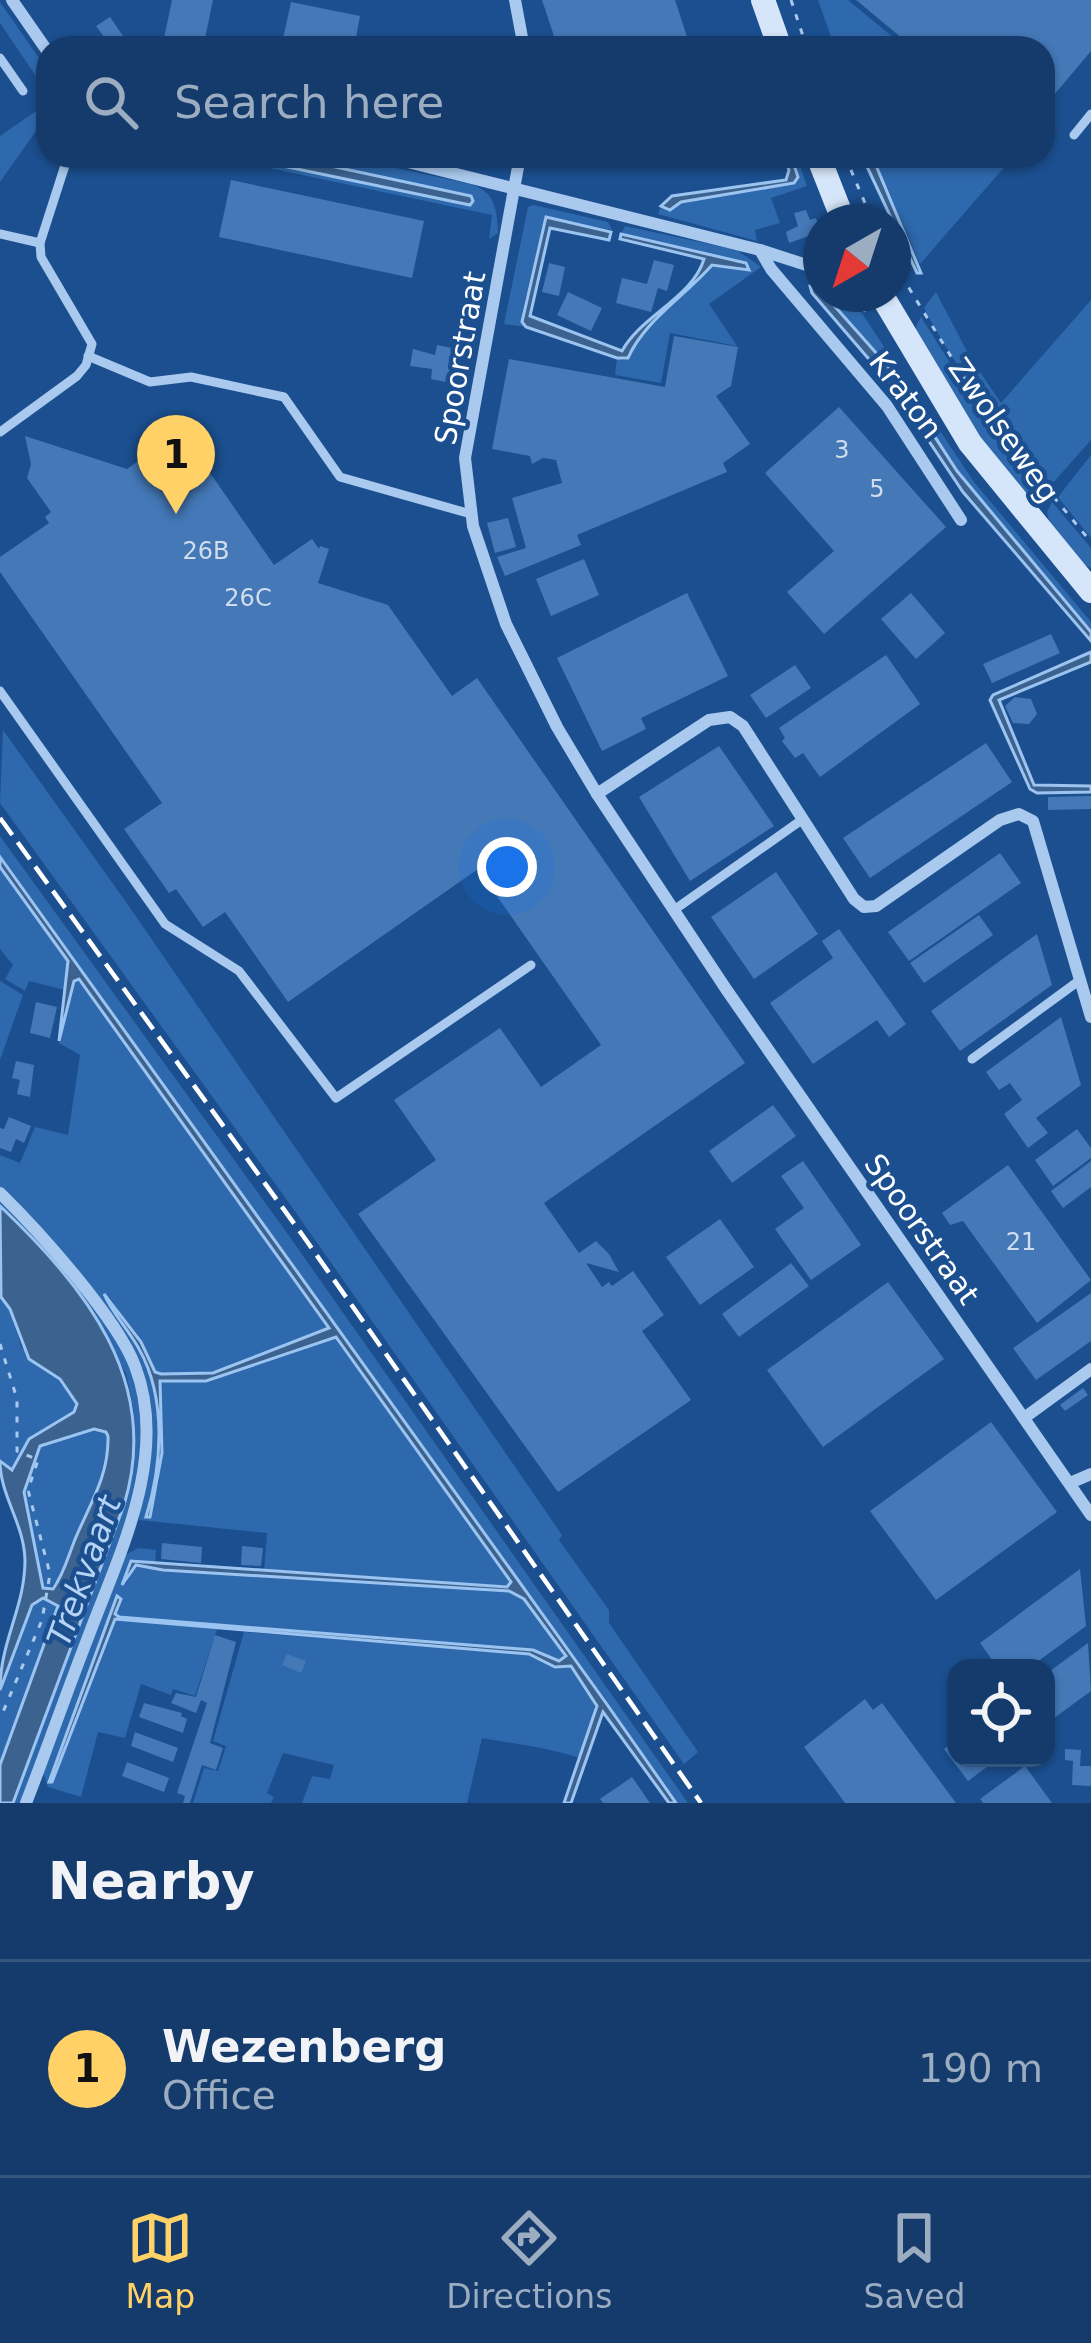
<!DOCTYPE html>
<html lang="en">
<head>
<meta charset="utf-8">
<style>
  body { margin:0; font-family:"DejaVu Sans",sans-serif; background:#1d4271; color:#f1f3f6 }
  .controls { position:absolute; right:36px; bottom:36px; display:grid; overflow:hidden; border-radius:24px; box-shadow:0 3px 9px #0004 }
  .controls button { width:108px; height:108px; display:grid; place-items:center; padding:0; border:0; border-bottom:3px solid #33557e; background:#143b6b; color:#f1f3f6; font:60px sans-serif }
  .compass { position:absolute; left:803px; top:204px; width:108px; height:108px; border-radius:50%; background:#143b6b; box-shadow:0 3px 9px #0004; rotate:219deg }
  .you { position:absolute; left:507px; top:867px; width:42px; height:42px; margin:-30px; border:9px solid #fff; border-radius:50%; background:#1a73e8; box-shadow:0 0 0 18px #1a73e833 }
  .badge { display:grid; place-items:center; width:78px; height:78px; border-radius:50%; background:#ffd166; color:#111; font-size:39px; font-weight:700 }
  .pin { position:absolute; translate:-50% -99px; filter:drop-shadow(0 3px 6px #0008) }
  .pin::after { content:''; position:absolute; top:63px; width:42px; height:36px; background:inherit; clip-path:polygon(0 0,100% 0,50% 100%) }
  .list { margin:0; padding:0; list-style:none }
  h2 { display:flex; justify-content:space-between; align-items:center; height:156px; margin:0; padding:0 48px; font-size:51px }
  h2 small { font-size:39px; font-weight:400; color:#9dadc1 }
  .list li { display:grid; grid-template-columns:78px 1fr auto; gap:36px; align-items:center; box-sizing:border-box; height:216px; padding:0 48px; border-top:3px solid #33557e }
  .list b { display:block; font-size:45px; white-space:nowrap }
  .list p { margin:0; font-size:39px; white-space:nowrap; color:#9dadc1 }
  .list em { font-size:39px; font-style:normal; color:#9dadc1 }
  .icon { flex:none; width:66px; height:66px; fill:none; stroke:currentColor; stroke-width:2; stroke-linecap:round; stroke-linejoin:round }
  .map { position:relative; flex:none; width:1091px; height:1803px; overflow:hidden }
  .search { position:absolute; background:#143b6b; box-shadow:0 3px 9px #0004; left:36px; right:36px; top:36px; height:132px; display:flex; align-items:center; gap:30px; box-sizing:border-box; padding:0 42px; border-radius:36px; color:#9dadc1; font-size:45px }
  .sheet { height:372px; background:#143b6b }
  nav { display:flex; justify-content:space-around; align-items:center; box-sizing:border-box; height:168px; border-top:3px solid #33557e; background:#143b6b; font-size:33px; color:#9dadc1 }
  nav a { display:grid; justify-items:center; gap:6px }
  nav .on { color:#ffd166 }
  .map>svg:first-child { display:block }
</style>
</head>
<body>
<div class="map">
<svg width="1091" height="1803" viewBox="0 0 1091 1803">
  <rect width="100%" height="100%" fill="#1b4f8f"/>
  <!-- green -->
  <g fill="#2e69ad">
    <polygon points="818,0 848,0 906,48 835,48"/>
    <polygon points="0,2 48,71 48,94 0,23"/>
    <polygon points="48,97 48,114 0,182 0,136 45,105 43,101"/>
    <path d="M213,156H235L470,205L471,195L284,156H341L470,184C495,191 497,210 498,233L489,239L492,215Z"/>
    <polygon points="791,156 797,156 807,186 771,198 780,223 755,230 757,241 658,214 661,206 670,210 677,203 794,183 798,177"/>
    <polygon points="872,156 1014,156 920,264"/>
    <polygon points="533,205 608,222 612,230 545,218 523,308 522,322 526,327 504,324 528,207"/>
    <path d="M625,226L737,250L761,267L709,304L737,346L670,333L661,383L615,375L617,358L625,360C631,352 632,342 639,334C662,309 690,290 712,265L746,271L749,267L746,263L621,234Z"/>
    <path d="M936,292L970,357L1001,403L1091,300V440L1052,484L1046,485C1002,429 957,372 924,308Z"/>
    <polygon points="824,294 849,294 974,482 1091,622 1091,632 957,471 893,372"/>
    <polygon points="921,317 988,423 1045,494 1029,497 982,441 917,337 916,326"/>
    <polygon points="1091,455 1091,538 1058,497"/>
    <path d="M1052,502L1091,548V568C1070,556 1051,536 1047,512Z"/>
    <polygon points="3,730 126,902 562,1535 559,1540 609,1610 609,1623 698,1752 684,1764 284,1196 0,803"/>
    <polygon points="0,836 287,1233 688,1803 676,1803 0,857"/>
    <polygon points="0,867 68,961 65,990 29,981 25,991 5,979 13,965 0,949"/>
    <path d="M79,979L329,1328L213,1373L161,1374L155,1372L141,1342L109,1297L103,1296C149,1361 164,1391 156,1472C155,1488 149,1503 148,1518L159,1481L160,1381H206L336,1337L511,1582L509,1586L264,1572L267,1533L139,1520L143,1491L138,1361L0,1188V1155L20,1163L35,1127L68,1135L80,1055L59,1043L74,980Z"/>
    <polygon points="0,981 23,995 0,1060"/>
    <path d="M0,1198C36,1239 112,1316 131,1364C165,1455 114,1555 82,1639C62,1694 42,1748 21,1803H13L129,1489L134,1412L126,1374L105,1333L46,1255L0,1206Z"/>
    <polygon points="0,1295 10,1309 21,1346 40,1368 60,1379 77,1404 74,1412 29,1439 12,1470 0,1461"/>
    <polygon points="94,1428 106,1432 108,1436 103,1481 81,1525 64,1573 48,1590 40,1587 24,1492 39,1446"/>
    <polygon points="138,1548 156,1550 155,1565 131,1561 125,1585 136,1565 163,1570 514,1592 524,1599 566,1657 559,1661 533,1650 118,1617 115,1614 117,1596 48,1781 52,1782 115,1619 217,1629 195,1696 173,1689 171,1695 141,1684 125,1738 98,1732 81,1797 48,1787 43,1773 124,1556"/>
    <polygon points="39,1598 50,1599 59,1606 55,1623 0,1765 0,1690 28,1612"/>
    <path d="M244,1632L529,1654L555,1667L571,1666C605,1713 598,1705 579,1758C546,1747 515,1744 482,1738L467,1803H302L312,1776L330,1779L334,1765L283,1753L267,1793L274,1797L271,1803H193L204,1768L218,1771L226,1746L213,1741Z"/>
  </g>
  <!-- water -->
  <g fill="#3c6290" stroke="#9cc4f0" stroke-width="3" fill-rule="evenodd">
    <polygon points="235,156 284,156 471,196 473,201 470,205"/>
    <polygon points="784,156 791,156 798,177 794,183 681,202 670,210 661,206 672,196 786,180 789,170"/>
    <polygon points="862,156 872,156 921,273 917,273"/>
    <path d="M546,217L611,232L609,240L550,228L530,316L622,351C641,316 693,297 704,259L620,239L621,234L746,263L749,270L712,265C685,296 644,321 628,358H617L526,327L522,322Z"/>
    <polygon points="815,284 893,372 957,471 1091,632 1091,641 963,492 892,386 812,293 810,286"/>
    <polygon points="1091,652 1091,662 999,700 1034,785 1091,786 1091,792 1037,793 1030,789 990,700 993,695"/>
    <path d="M0,857L606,1703L676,1803H669L603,1712L571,1803H564L597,1706L571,1666L555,1667L529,1654L115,1619L52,1782H49L117,1596L121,1599L115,1614L119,1617L533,1650L559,1661L566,1656L524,1599L509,1591L163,1570L136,1565L122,1585L131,1561L507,1587L511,1582L336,1337L206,1381H160L162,1453L150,1517H146C162,1465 167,1399 139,1349C129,1330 112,1313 104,1294L141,1342L155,1372L161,1374L213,1373L329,1328L79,979L74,981L59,1041L68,961L0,867Z"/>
    <path d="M0,1206C85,1287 162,1381 124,1505L13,1803H0V1765L58,1606L43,1598L32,1605L0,1690C0,1641 25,1608 25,1560C24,1523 0,1496 0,1461L12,1470L29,1439L74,1412L77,1404L60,1379L29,1359L10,1309L1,1297ZM94,1429L106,1432L108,1436C109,1475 91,1502 76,1537C68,1556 65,1572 53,1589L43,1588L24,1492L40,1446Z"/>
  </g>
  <!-- building -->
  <g fill="#4478b7">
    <polygon points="172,0 213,0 203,48 162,48"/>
    <polygon points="542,0 675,0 689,43 675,48 558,48"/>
    <polygon points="856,0 1091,0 1091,51 1043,108 1043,48 914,48"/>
    <polygon points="291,2 360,16 354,48 281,48"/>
    <polygon points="110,17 123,36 129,48 93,48 104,37 96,26"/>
    <polygon points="231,180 424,221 412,278 219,237"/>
    <polygon points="806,210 810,220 816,218 820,232 789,243 786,232 798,226 794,213"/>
    <polygon points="654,260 674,265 667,291 658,288 651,312 616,303 622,278 647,284"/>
    <polygon points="549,263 565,267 559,296 542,292"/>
    <polygon points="568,292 602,308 591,331 557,315"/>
    <polygon points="674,336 738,347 731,386 716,396 750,444 723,463 727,472 577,535 581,545 505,576 497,557 526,548 512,498 562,483 556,460 543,458 532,464 530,456 492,449 509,359 665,387"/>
    <polygon points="437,345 458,349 451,383 431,379 432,369 410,366 413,349 435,355"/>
    <polygon points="839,407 946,527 824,634 787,592 834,551 765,473"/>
    <polygon points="181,431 274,565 312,539 319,549 320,546 329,549 318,583 388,605 452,696 477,678 745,1063 544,1203 579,1253 596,1241 609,1254 619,1272 586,1263 602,1287 609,1282 612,1286 633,1271 664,1315 642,1331 691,1400 558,1492 358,1214 436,1160 394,1100 500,1028 541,1087 601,1045 478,869 288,1002 225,912 203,927 176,889 169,893 124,829 162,803 0,572 0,557 49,523 45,517 51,512 27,478 31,464 25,436 127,469"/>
    <polygon points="508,518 516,547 495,553 487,523"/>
    <polygon points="584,559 599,595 551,616 536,579"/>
    <polygon points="687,593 728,676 641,718 646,729 602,751 557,658"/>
    <polygon points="911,593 945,633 916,659 881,619"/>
    <polygon points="1051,634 1060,653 992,683 983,664"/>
    <polygon points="886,655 920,704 820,777 803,753 795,758 782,741 785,738 779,728"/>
    <polygon points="795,665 811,688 766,718 750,695"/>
    <polygon points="1015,697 1031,699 1037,714 1029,724 1013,723 1005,706"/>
    <polygon points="986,743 1012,782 870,878 843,838"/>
    <polygon points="719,746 774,826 690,881 639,797"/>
    <polygon points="1091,796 1091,809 1048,810 1048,797"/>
    <polygon points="1000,853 1021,883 909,961 888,932"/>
    <polygon points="776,872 818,934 754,979 711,917"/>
    <polygon points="979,915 993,935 924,983 910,963"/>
    <polygon points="839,929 906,1024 889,1037 877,1020 813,1064 770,1003 833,958 822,941"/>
    <polygon points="1037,934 1052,985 960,1051 931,1011"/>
    <polygon points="36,1002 57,1007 50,1038 30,1033"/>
    <polygon points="1061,1017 1081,1085 1036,1118 1048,1133 1028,1148 1004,1114 1022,1100 1010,1083 999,1090 986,1072"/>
    <polygon points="16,1061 34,1065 30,1097 17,1094 20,1080 12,1078"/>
    <polygon points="773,1105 796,1136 732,1183 709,1151"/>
    <polygon points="9,1117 31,1126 24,1143 16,1139 11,1152 0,1148 0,1128 4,1129"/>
    <polygon points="1077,1129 1091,1148 1091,1158 1053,1186 1035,1160"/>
    <polygon points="803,1161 861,1245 811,1280 775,1229 804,1208 781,1176"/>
    <polygon points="1091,1161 1091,1187 1063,1208 1051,1191"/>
    <polygon points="1008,1165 1091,1280 1037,1323 963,1221 950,1225 942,1213"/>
    <polygon points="720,1219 754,1267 700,1305 666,1257"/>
    <polygon points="791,1263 809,1286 739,1337 722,1314"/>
    <polygon points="888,1282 944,1359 823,1447 767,1370"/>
    <polygon points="1091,1293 1091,1341 1036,1380 1013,1348"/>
    <polygon points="1083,1388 1088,1395 1065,1411 1060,1405"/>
    <polygon points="991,1422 1057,1512 936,1600 870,1511"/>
    <polygon points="162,1543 202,1547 201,1563 161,1559"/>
    <polygon points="242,1546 263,1548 261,1566 241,1565"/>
    <polygon points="1080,1569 1086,1626 1029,1668 998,1668 980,1643"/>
    <polygon points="215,1635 236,1642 210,1743 223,1748 216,1770 202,1765 190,1803 183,1803 185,1796 177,1793 207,1703 201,1700 196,1713 171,1703 176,1693 196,1697"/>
    <polygon points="1088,1643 1091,1691 1046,1724 1046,1674"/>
    <polygon points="287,1654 306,1661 301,1673 282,1665"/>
    <polygon points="865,1699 873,1710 882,1703 956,1803 845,1803 804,1747"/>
    <polygon points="144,1703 182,1713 181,1716 187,1719 183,1733 139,1717"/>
    <polygon points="135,1732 178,1748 173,1762 131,1746"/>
    <polygon points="956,1740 956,1758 999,1758 968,1781 944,1749"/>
    <polygon points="1065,1749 1081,1750 1080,1766 1091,1766 1091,1786 1072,1785 1073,1761 1065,1760"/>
    <polygon points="127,1762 169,1778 164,1792 122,1776"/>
    <polygon points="1025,1766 1052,1803 983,1803 980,1799"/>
    <polygon points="632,1777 650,1803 603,1803 600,1799"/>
  </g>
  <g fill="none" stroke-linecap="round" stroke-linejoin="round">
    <!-- path -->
    <g stroke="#a9c9ee" stroke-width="3" stroke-dasharray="6 9" stroke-linecap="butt">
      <polyline points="791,0 807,48"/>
      <polyline points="845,156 873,222"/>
      <polyline points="893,262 990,420 1091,542"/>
      <polyline points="854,294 869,318"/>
      <polyline points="0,1344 17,1399 17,1451 38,1460 28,1490 50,1574 42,1620 0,1719"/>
    </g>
    <!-- lane -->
    <g stroke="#a9c9ee" stroke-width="9">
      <polyline points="0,58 23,91"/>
      <polyline points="1074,135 1091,114"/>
      <polyline points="0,234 40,243"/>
      <polyline points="88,356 150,382 191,377 284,397 340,477 471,514"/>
      <polyline points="0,432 77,376 86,365 92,344 41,257 40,243 68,156"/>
      <polyline points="0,691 165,924 239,971 336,1098 531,965"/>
      <polyline points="674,910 803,819"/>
      <polyline points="972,1059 1080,980"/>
    </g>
    <!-- street -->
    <g stroke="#a9c9ee" stroke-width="12">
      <polyline points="12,0 48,52"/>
      <polyline points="515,0 524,48"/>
      <polyline points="384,156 760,250 819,269"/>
      <polyline points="520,156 465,458 473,526 506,624 557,727 597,794 726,989 1091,1515"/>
      <polyline points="760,250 771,269 887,406 961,520"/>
      <polyline points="597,794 709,720 730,717 743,726 854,899 864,907 876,906 1000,820 1019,814 1033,821 1091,1017"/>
      <path d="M0,1193C38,1230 117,1318 135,1366C170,1457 118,1556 87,1640C66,1694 47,1749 26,1803"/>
      <polyline points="1024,1418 1091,1369"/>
      <polyline points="1070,1483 1091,1474"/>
    </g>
    <!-- secondary -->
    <g stroke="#d6e6fa" stroke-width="24">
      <polyline points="763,0 780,48"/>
      <polyline points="818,156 844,222"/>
      <polyline points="881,294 970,443 1091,591"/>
    </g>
    <!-- rail -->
    <polyline stroke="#fff" stroke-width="4.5" stroke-dasharray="21 9" stroke-linecap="butt" points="0,818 306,1240 701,1803"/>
  </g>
  <g text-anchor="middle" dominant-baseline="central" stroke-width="9" stroke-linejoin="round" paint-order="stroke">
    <!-- number labels -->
    <g font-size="24" fill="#d0dded">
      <text x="842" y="450">3</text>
      <text x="877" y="489">5</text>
      <text x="206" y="551">26B</text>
      <text x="248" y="598">26C</text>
      <text x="1021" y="1242">21</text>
    </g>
    <!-- street labels -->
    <g font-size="30" fill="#fff" stroke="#1b4f8f">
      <text transform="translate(460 358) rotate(-80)">Spoorstraat</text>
      <text transform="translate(906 395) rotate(53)">Kraton</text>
      <text transform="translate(1004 430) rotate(55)">Zwolseweg</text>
      <text transform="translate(922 1229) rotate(55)">Spoorstraat</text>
    </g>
    <!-- water labels -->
    <g font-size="33" font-style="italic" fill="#b5d3f5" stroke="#1b4f8f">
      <text transform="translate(84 1571) rotate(-70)">Trekvaart</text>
    </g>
  </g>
</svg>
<div class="controls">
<button><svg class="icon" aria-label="locate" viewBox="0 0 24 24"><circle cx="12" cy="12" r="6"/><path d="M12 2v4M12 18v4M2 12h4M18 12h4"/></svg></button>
</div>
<svg class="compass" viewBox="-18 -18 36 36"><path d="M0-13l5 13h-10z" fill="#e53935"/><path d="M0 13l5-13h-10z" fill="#9dadc1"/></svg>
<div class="you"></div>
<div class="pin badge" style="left:176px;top:514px">1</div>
<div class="search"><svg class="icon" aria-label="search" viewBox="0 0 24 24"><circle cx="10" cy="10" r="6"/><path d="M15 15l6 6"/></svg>Search here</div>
</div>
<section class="sheet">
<h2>Nearby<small></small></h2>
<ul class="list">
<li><span class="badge">1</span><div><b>Wezenberg</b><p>Office</p></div><em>190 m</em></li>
</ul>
</section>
<nav>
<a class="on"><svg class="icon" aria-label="map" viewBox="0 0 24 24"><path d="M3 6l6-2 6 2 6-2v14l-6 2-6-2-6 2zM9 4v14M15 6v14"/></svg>Map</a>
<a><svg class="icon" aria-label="directions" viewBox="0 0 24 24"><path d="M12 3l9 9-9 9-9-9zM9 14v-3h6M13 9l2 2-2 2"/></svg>Directions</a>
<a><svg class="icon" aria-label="saved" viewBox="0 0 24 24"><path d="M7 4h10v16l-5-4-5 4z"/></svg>Saved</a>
</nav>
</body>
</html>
